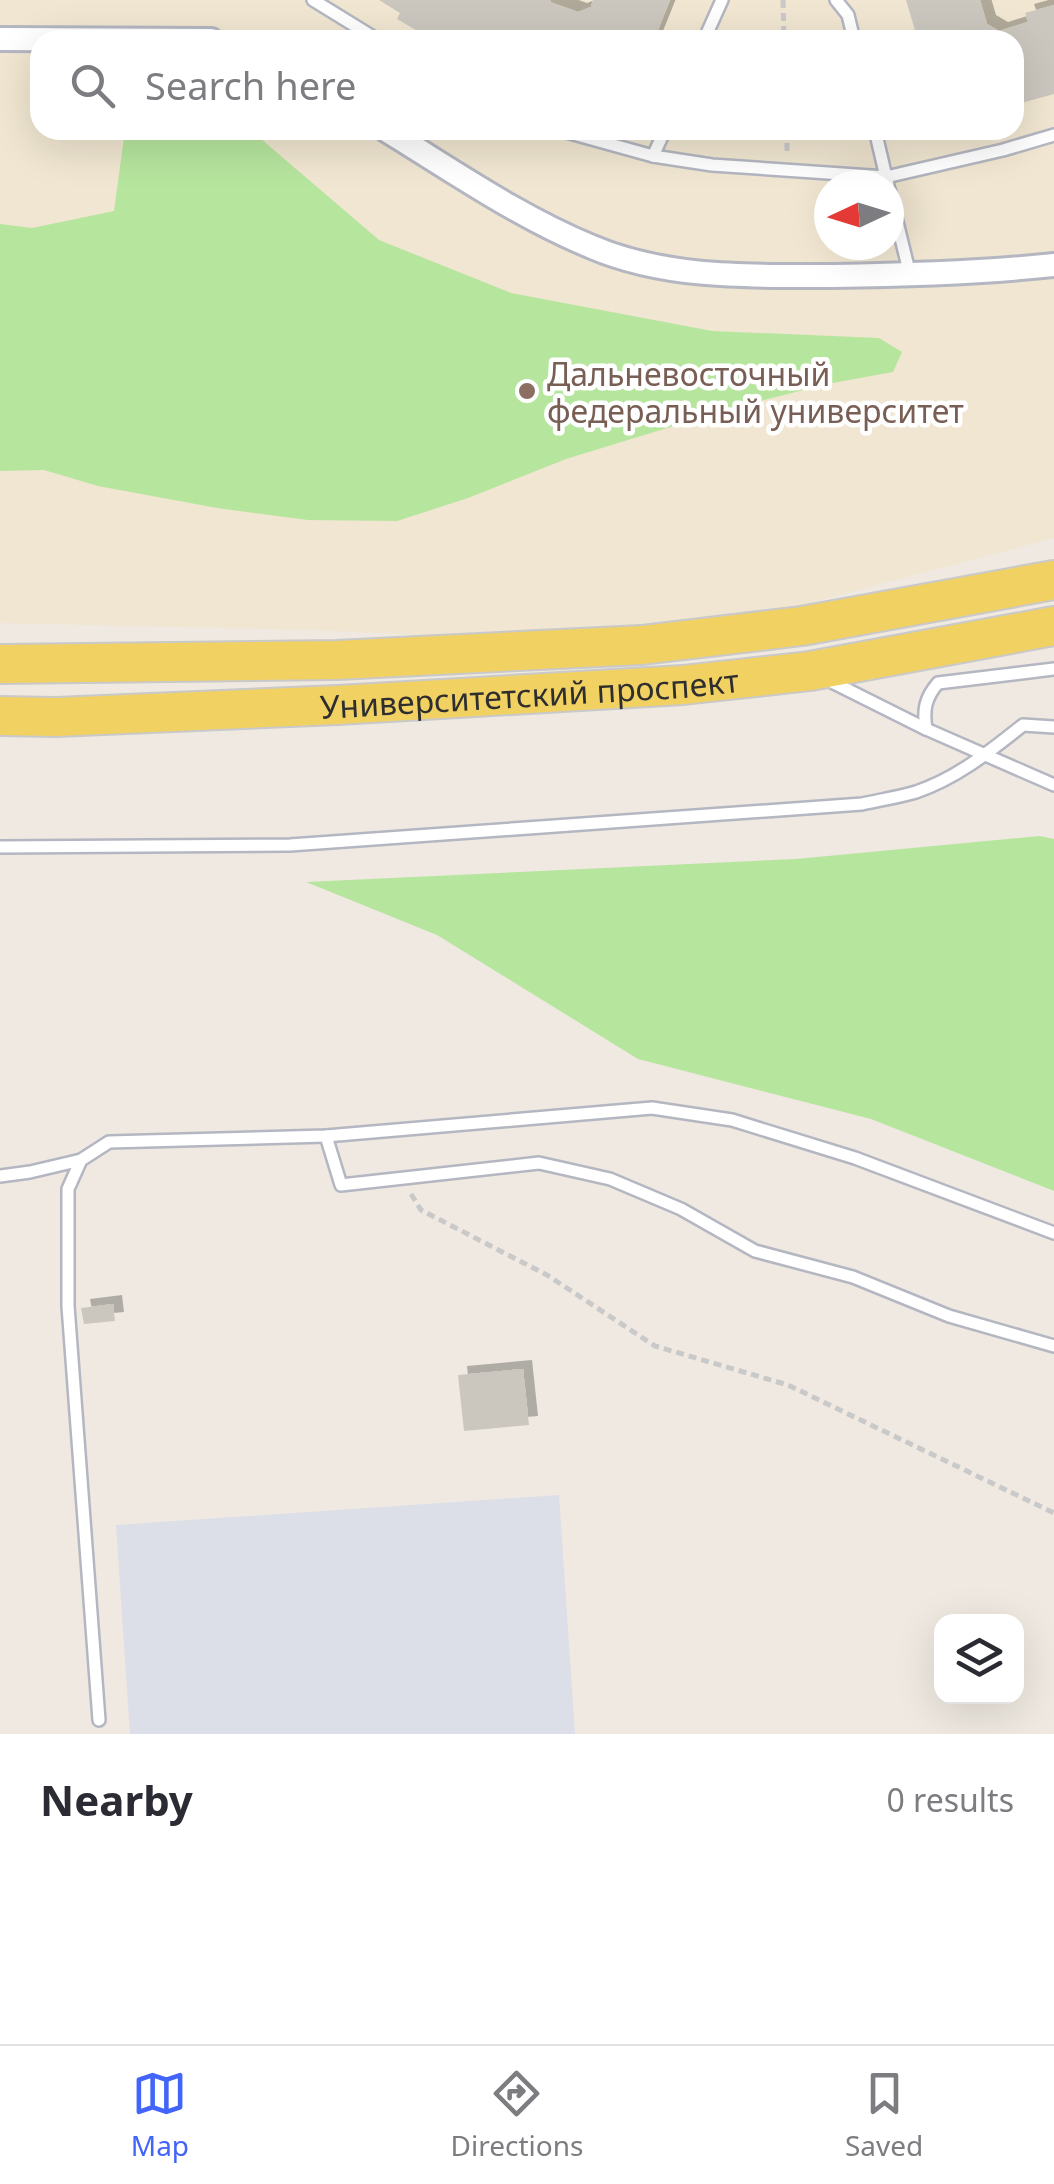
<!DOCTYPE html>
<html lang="en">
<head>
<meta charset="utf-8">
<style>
  body { margin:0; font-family:"Noto Sans",sans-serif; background:#f7f7f7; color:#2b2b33 }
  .controls { position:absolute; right:30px; bottom:30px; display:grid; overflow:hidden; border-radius:20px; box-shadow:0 10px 40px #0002 }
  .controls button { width:90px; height:90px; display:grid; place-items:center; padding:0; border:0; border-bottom:2px solid #e1e1e2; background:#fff; color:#2b2b33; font:50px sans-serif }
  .compass { position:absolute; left:814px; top:170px; width:90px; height:90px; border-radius:50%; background:#fff; box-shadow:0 10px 40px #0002; rotate:266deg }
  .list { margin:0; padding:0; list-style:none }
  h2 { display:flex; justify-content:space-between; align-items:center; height:130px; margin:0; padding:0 40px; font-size:42px }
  h2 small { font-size:32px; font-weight:400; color:#7c7c81 }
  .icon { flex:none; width:55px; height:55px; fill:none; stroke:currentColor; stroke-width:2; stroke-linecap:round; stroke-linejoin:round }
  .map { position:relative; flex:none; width:1054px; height:1734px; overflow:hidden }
  .search { position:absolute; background:#fff; box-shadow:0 10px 40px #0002; left:30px; right:30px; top:30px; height:110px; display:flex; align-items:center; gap:25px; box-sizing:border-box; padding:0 35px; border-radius:30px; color:#7c7c81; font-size:38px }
  .sheet { height:310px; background:#fff }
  nav { display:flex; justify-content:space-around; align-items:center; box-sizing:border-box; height:140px; border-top:2px solid #e1e1e2; background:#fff; font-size:28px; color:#7c7c81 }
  nav a { display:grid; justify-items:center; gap:5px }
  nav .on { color:#4264fb }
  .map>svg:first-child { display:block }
</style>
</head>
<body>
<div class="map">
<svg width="1054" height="1734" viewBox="0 0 1054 1734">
  <defs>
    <filter id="shadow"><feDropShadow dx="9" dy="-9" stdDeviation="0" flood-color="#0004"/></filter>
  </defs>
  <rect width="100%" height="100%" fill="#efe9e1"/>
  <!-- education -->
  <path fill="#f0e6d1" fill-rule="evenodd" d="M0,0H1054V538L802,605L684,625L523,639L308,630L0,623ZM40,40H1014V130H40ZM829,185H889V245H829Z"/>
  <!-- airport -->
  <polygon fill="#dcdee8" points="559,1495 575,1734 130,1734 116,1525"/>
  <!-- green -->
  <g fill="#b6e59e">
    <polygon points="125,130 239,130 261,139 379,240 511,293 712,331 879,338 902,352 893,372 827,384 729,409 566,459 468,498 397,521 308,520 217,508 98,486 44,470 0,471 0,224 32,228 114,211"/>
    <polygon points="1039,836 1054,839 1054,1191 871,1119 638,1059 437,935 306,882 796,859"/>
  </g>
  <!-- building -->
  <g fill="#cbc7bf" filter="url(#shadow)">
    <polygon points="379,0 551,0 550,2 578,12 591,7 593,0 670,0 654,40 447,40 442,37 441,40 433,40 397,19 400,13"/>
    <polygon points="906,0 980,0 987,24 999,31 1028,22 1025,13 1054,5 1054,94 1014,105 1014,40 918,40"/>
    <polygon points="113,1304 115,1321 84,1324 81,1308"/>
    <polygon points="523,1369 529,1425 464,1431 458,1375"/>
  </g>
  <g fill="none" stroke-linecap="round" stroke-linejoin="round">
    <!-- service casing -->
    <g stroke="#b4b7c1" stroke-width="16">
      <g id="service">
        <polyline points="313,0 378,40"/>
        <polyline points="836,0 848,15 854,40"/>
        <polyline points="704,40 722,0"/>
        <polyline points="559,130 653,156 712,165 886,177 888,185"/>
        <polyline points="875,130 886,177 1003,150 1054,135"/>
        <polyline points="653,156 665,130"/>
        <polyline points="889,189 910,275"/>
        <polyline points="828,680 926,729 1054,785"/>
        <path d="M926,729C923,710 925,698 938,683L1054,669"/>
        <path d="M0,847L290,845L862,804C880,800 899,797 916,792C957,778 989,752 1023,725L1054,727"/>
        <polyline points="326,1136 341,1185 539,1163 610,1179 681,1209 755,1251 853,1277 949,1316 1054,1346"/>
        <polyline points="0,1176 30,1172 81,1160"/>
        <polyline points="99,1720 68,1306 68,1189 81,1160 109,1142 326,1136 652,1108 732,1120 855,1158 1054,1233"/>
      </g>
    </g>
    <!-- minor casing -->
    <g stroke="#b4b7c1" stroke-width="28">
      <g id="minor">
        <polyline points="0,39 211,40"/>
        <path d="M386,130C453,171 519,217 592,247C667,279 752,276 833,276C907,275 981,273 1054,265"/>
      </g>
    </g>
    <!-- primary casing -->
    <g stroke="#c9c9c9" stroke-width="42">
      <g id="primary">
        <polyline points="0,664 337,660 642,645 802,626 1054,580"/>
        <path id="s1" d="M0,716L56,717L338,705L683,685L810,671L1054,626"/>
      </g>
    </g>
    <!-- path -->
    <g stroke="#c9c9c9" stroke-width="5" stroke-dasharray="8 5" stroke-linecap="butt">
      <polyline points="783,0 784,40"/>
      <polyline points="787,130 787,151"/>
      <polyline points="411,1194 421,1210 547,1275 655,1346 788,1385 1054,1513"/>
    </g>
    <!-- service -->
    <use href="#service" stroke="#fff" stroke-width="11"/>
    <!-- minor -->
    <use href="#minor" stroke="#fff" stroke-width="22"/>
    <!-- primary -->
    <use href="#primary" stroke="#f2d163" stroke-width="38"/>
  </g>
  <!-- markers -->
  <circle fill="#8d6e63" stroke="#fff" stroke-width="4" cx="527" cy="391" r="10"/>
  <g text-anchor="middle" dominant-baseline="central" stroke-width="9" stroke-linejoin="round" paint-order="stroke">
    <!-- education labels -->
    <g font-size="32" fill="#785e54" stroke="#fff" text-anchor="start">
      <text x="547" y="373">Дальневосточный<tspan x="547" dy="37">федеральный университет</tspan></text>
    </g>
    <!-- street labels -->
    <g font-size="32" fill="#2e2e2e" stroke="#fff">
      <text stroke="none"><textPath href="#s1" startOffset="530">Университетский проспект</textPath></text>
    </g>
  </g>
</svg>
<div class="controls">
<button><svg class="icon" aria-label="layers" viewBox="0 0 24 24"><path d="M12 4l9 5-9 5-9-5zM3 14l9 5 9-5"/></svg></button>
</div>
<svg class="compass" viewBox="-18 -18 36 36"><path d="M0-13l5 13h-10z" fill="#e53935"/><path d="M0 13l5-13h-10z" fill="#7c7c81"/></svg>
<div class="search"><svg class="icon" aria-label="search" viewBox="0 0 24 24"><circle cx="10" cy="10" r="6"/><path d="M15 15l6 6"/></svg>Search here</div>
</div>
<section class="sheet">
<h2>Nearby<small>0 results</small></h2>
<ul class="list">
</ul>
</section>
<nav>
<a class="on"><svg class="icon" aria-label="map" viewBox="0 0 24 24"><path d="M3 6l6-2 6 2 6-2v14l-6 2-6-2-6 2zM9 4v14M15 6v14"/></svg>Map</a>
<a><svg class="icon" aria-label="directions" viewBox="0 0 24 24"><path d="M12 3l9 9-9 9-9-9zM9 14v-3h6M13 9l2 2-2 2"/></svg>Directions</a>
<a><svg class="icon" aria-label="saved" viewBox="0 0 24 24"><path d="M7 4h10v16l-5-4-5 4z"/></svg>Saved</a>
</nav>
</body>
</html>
